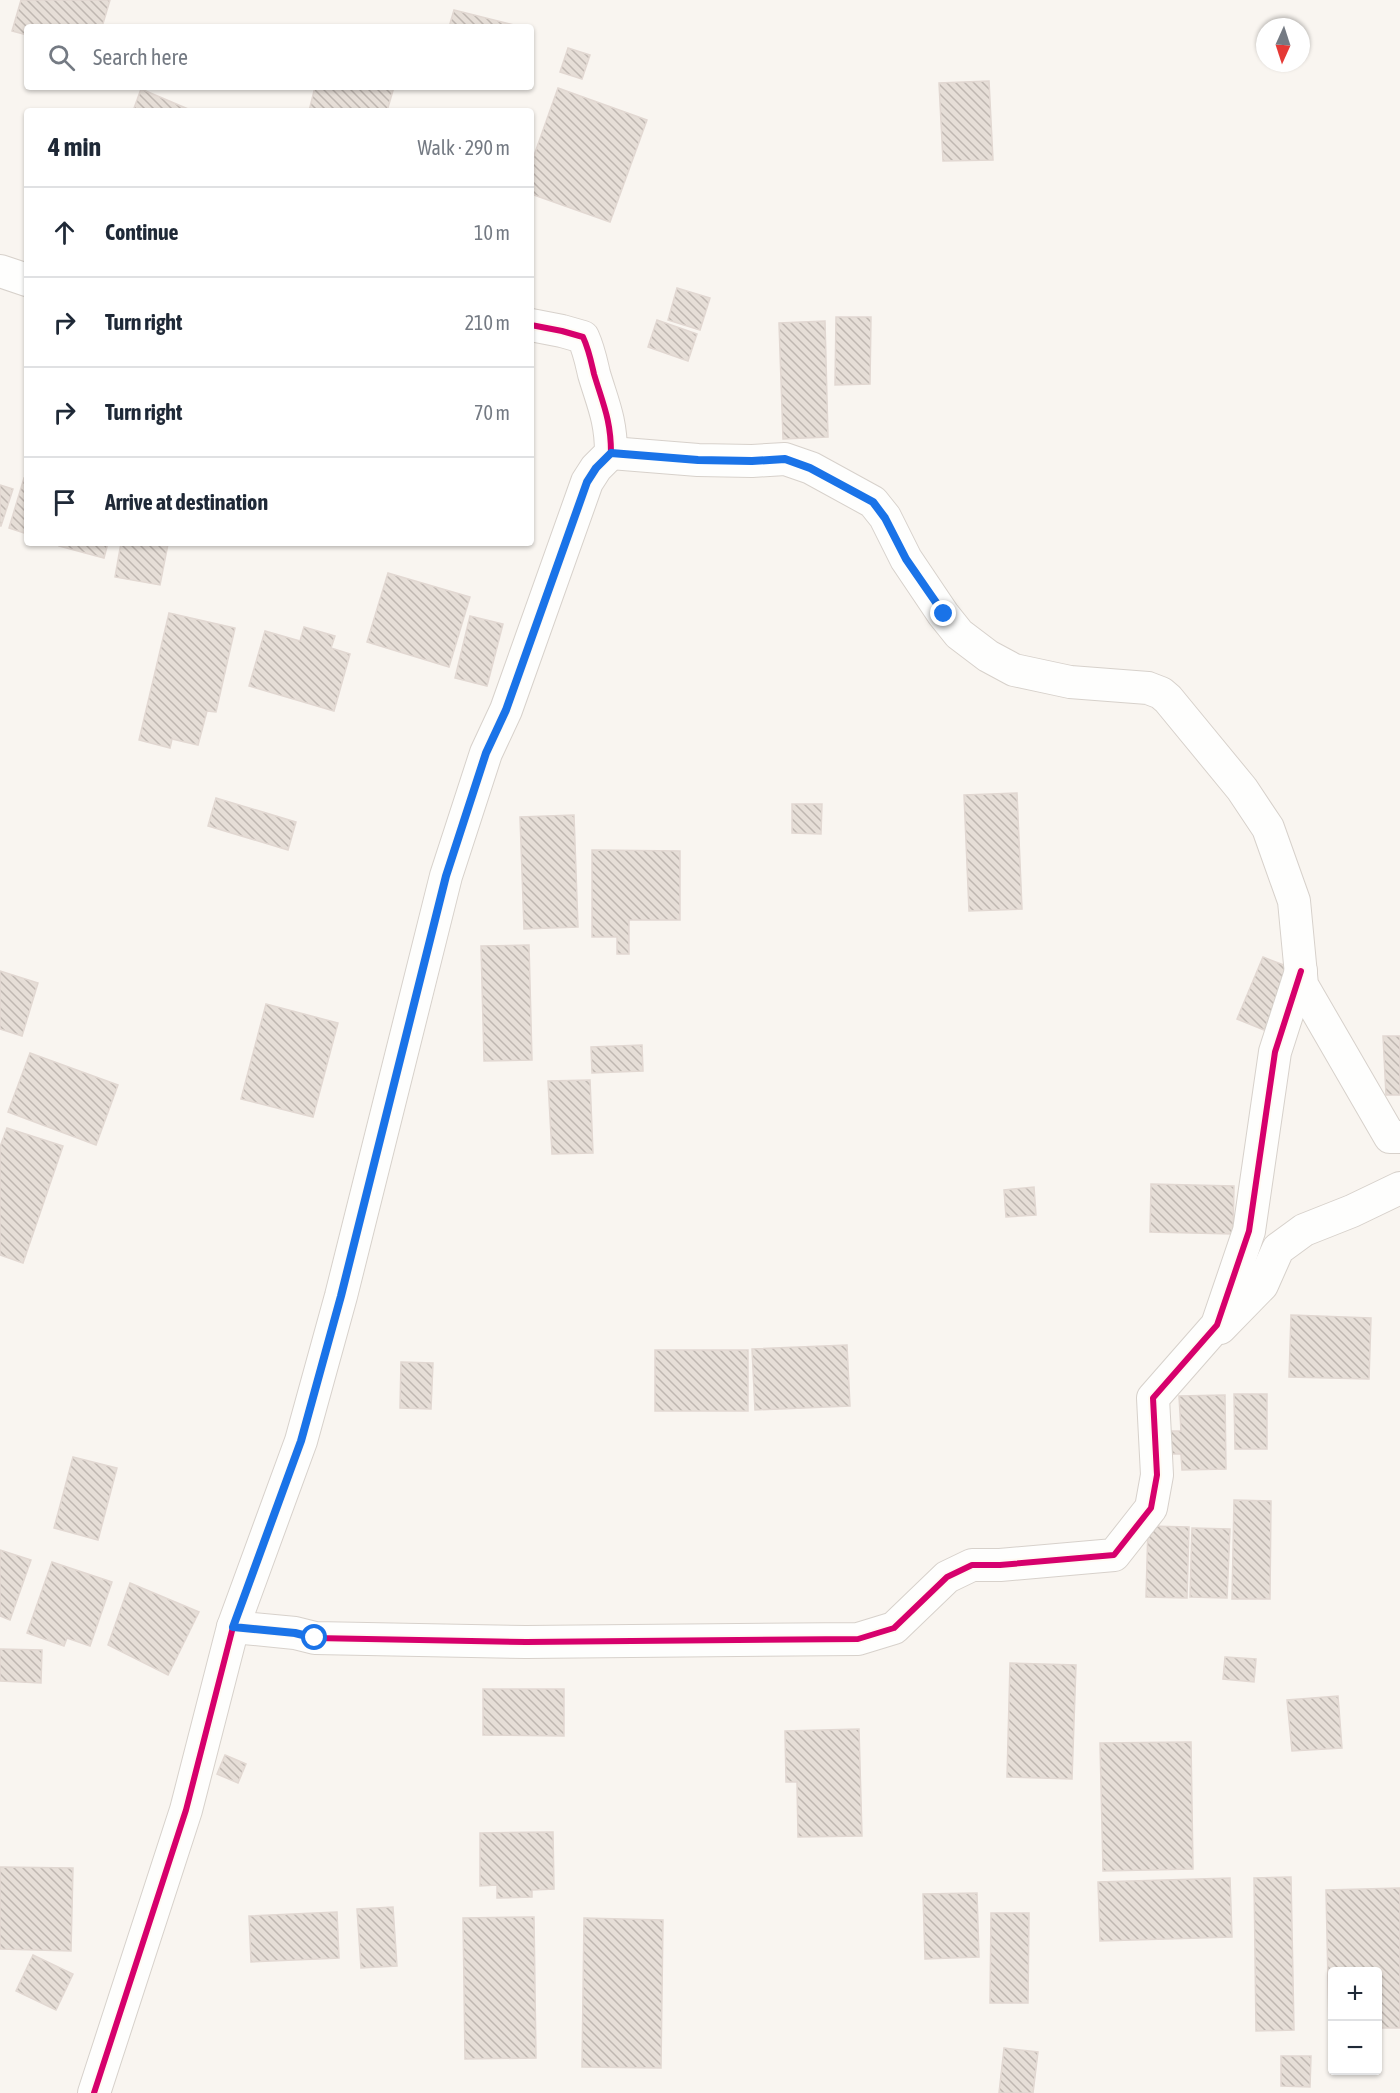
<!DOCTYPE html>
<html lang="en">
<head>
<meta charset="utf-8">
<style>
  body { margin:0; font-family:"Asap Condensed",sans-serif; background:#f6f6f7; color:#1f2937 }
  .controls { position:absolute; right:18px; bottom:18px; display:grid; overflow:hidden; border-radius:6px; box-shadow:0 2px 4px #0004 }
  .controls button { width:54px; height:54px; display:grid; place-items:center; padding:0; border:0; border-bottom:2px solid #e0e1e3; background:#fff; color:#1f2937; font:30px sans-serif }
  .compass { position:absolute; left:1256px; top:18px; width:54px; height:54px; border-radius:50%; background:#fff; box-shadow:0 2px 4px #0004; rotate:183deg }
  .stop { position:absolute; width:18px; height:18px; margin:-14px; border:4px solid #1a73e8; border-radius:50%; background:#fff }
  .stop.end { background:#1a73e8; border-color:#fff; box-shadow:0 2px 6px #0008 }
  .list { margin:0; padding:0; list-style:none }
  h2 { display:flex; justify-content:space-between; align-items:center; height:78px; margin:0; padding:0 24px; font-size:26px }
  h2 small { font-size:20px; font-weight:400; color:#747a83 }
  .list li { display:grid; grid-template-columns:39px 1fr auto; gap:18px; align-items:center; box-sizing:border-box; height:90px; padding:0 24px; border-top:2px solid #e0e1e3 }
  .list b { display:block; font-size:22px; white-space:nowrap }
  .list em { font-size:20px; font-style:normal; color:#747a83 }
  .icon { flex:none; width:33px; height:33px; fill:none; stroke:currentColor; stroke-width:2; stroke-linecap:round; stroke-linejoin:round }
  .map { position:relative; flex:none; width:1400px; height:2093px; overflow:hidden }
  .search { position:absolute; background:#fff; box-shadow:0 2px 4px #0004; left:24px; top:24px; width:510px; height:66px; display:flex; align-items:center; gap:15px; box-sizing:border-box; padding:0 21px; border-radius:6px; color:#747a83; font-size:22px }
  .panel { position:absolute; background:#fff; box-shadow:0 2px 4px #0004; left:24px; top:108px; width:510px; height:438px; border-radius:6px }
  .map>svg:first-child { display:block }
</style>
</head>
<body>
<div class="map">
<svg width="1400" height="2093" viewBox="0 0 1400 2093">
  <defs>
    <pattern id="building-back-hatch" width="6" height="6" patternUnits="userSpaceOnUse" patternTransform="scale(1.5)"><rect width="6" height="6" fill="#e6ded7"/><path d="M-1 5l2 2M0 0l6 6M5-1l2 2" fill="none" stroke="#bfb7b1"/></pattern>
  </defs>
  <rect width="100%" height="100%" fill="#f9f5f0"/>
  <!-- building -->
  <g fill="url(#building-back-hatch)" stroke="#e2d8d2" stroke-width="1.5">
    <polygon points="21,0 110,0 102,27 27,27 27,35 12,31"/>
    <polygon points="454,10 522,27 449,27"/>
    <polygon points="568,48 590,55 582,79 560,72"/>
    <polygon points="989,81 993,160 943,161 939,83"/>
    <polygon points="315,87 394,87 387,111 309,111"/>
    <polygon points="558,88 647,120 610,222 531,194 531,164"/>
    <polygon points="141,89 188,109 187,111 133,111"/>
    <polygon points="677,288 710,298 700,330 668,320"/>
    <polygon points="836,317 871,317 870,384 835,385"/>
    <polygon points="657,320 697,334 688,361 648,347"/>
    <polygon points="825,321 828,437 783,439 779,323"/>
    <polygon points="24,478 27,479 27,534 9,528"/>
    <polygon points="0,485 13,489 1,526 0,526"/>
    <polygon points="60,543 108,543 104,558 59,546"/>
    <polygon points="121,543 168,544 160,585 115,577"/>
    <polygon points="388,573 470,597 449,667 367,642"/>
    <polygon points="169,613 235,628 216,712 207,711 198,745 172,739 170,748 139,740"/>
    <polygon points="470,616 503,624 487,686 455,678"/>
    <polygon points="304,627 335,636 331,648 350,654 334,711 249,686 265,631 300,641"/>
    <polygon points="1017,793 1022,909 969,911 964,795"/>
    <polygon points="216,798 296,822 288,850 208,826"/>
    <polygon points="792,804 822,804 821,834 792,833"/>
    <polygon points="574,815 578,927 524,929 520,817"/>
    <polygon points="592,850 680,851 680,920 629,920 629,954 617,954 617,937 592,937"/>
    <polygon points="529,945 532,1060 484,1061 481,946"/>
    <polygon points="1263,957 1289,967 1264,1030 1237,1019"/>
    <polygon points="0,971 38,983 22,1036 0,1029"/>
    <polygon points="266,1004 338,1023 313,1117 241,1099"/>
    <polygon points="1383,1036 1400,1036 1400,1095 1386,1095"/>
    <polygon points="642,1045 643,1071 592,1073 591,1047"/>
    <polygon points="30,1053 118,1085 96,1145 8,1112"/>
    <polygon points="590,1080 593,1153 552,1154 548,1081"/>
    <polygon points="7,1128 63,1146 23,1263 0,1255 0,1147"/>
    <polygon points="1151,1184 1234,1186 1233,1234 1150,1232"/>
    <polygon points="1034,1187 1036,1215 1006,1217 1004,1190"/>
    <polygon points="1291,1315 1371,1318 1369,1379 1289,1377"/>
    <polygon points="847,1345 850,1406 755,1410 752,1349"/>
    <rect x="655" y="1350" width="93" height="61"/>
    <polygon points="401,1362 433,1363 431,1409 400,1408"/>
    <polygon points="1234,1394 1267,1394 1267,1449 1235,1449"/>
    <polygon points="1225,1395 1226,1469 1182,1470 1181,1454 1172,1454 1171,1431 1181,1431 1179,1396"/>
    <polygon points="73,1457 117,1468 98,1540 54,1528"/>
    <polygon points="1234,1500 1271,1501 1270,1599 1232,1599"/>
    <polygon points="1148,1526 1189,1527 1187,1598 1146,1597"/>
    <polygon points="1192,1528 1230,1529 1227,1598 1190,1597"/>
    <polygon points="0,1550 31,1560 10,1620 0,1616"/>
    <polygon points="52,1562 112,1582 90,1646 67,1638 64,1646 27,1633"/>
    <polygon points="130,1583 199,1612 168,1675 108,1645"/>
    <polygon points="0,1649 42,1650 41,1683 0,1681"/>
    <polygon points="1225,1657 1256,1659 1254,1682 1223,1679"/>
    <polygon points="1010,1663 1076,1665 1072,1779 1007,1777"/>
    <polygon points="483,1689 564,1689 564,1736 483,1735"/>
    <polygon points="1338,1696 1342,1748 1292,1751 1287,1700"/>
    <polygon points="859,1729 862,1836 798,1837 797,1782 786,1782 785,1731"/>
    <polygon points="1191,1742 1193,1869 1103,1871 1100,1743"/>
    <polygon points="225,1755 246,1764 238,1783 217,1774"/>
    <polygon points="553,1832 554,1889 532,1890 532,1897 497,1898 497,1885 480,1886 480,1833"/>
    <polygon points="0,1867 73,1868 71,1951 0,1949"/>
    <polygon points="1291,1877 1294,2030 1256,2031 1254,1878"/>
    <polygon points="1230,1878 1232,1937 1100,1941 1098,1882"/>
    <polygon points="1400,1888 1400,2028 1378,2028 1378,1972 1332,1972 1332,2029 1329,2029 1326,1890"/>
    <polygon points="977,1893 979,1957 925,1959 923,1894"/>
    <polygon points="393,1907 397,1966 361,1968 357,1909"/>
    <polygon points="337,1912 339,1958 251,1962 249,1916"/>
    <polygon points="991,1913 1029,1913 1028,2003 990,2003"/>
    <polygon points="534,1917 536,2058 465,2059 463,1918"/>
    <polygon points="584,1918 663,1920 661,2068 582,2067"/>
    <polygon points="33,1955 73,1974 56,2010 16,1991"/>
    <polygon points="1004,2048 1038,2052 1033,2093 999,2093"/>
    <polygon points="1281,2056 1311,2056 1310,2087 1281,2086"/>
  </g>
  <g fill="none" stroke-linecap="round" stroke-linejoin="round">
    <!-- minor casing -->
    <g stroke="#d7d1cb" stroke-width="34">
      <g id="minor">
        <polyline points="0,271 27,280"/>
        <polyline points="611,453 698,460 752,461 785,459 811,468 873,502 885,517 906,559 943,614 959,634 988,656 1014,670 1070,682 1148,688 1161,693 1168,699 1242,789 1268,828 1294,901 1302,985 1390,1137 1400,1137"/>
        <polyline points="1220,1328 1262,1285 1278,1249 1304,1230 1352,1211 1400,1188"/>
        <polyline points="233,1627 295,1633 315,1638 526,1642 858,1639 894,1628 947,1577 972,1565 1000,1565 1114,1555 1151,1508 1157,1475 1153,1398 1217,1325 1249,1231 1275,1052 1301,971"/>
        <path d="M94,2093L186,1810L233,1627L301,1441L341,1296L446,876L486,753L506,710L587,482L596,468L611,453C611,420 603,404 594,374C591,361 589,350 583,337L562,331L531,325"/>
      </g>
    </g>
    <!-- minor -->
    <use href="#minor" stroke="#fefefd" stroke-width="32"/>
    <!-- cycleway casing -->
    <g stroke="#fffaf3" stroke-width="10">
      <g id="cycleway">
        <polyline points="233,1627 295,1633 315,1638 526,1642 858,1639 894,1628 947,1577 972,1565 1000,1565 1114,1555 1151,1508 1157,1475 1153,1398 1217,1325 1249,1231 1275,1052 1301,971"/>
        <path d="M94,2093L186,1810L233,1627L301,1441L341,1296L446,876L486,753L506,710L587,482L596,468L611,453C611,420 603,404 594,374C591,361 589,350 583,337L562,331L531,325"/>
      </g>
    </g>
    <!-- cycleway -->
    <use href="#cycleway" stroke="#d6006c" stroke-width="6"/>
  </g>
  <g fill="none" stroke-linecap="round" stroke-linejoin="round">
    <!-- route -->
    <polyline stroke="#1a73e8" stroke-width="8" points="315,1638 295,1633 233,1627 301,1441 341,1296 446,876 486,753 506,710 587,482 596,468 611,453 698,460 752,461 785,459 810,468 873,502 885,518 906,559 944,614"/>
  </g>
</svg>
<div class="controls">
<button>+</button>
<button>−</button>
</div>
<svg class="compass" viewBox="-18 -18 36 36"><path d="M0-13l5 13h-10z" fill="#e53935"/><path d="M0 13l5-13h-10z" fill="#747a83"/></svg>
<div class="stop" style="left:315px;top:1638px"></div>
<div class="stop end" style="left:944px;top:614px"></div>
<div class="search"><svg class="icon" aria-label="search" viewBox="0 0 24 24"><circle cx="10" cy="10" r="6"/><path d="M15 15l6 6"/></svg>Search here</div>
<section class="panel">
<h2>4 min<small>Walk · 290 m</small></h2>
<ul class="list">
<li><svg class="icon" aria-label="ahead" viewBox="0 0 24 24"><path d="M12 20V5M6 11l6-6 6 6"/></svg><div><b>Continue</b></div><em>10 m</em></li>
<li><svg class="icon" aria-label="right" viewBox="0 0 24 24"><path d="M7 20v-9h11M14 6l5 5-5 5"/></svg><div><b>Turn right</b></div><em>210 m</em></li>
<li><svg class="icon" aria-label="right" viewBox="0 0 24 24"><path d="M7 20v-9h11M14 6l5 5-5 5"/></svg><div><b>Turn right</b></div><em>70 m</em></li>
<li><svg class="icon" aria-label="arrive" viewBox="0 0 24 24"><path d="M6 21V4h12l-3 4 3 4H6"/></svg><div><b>Arrive at destination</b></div></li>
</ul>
</section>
</div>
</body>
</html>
